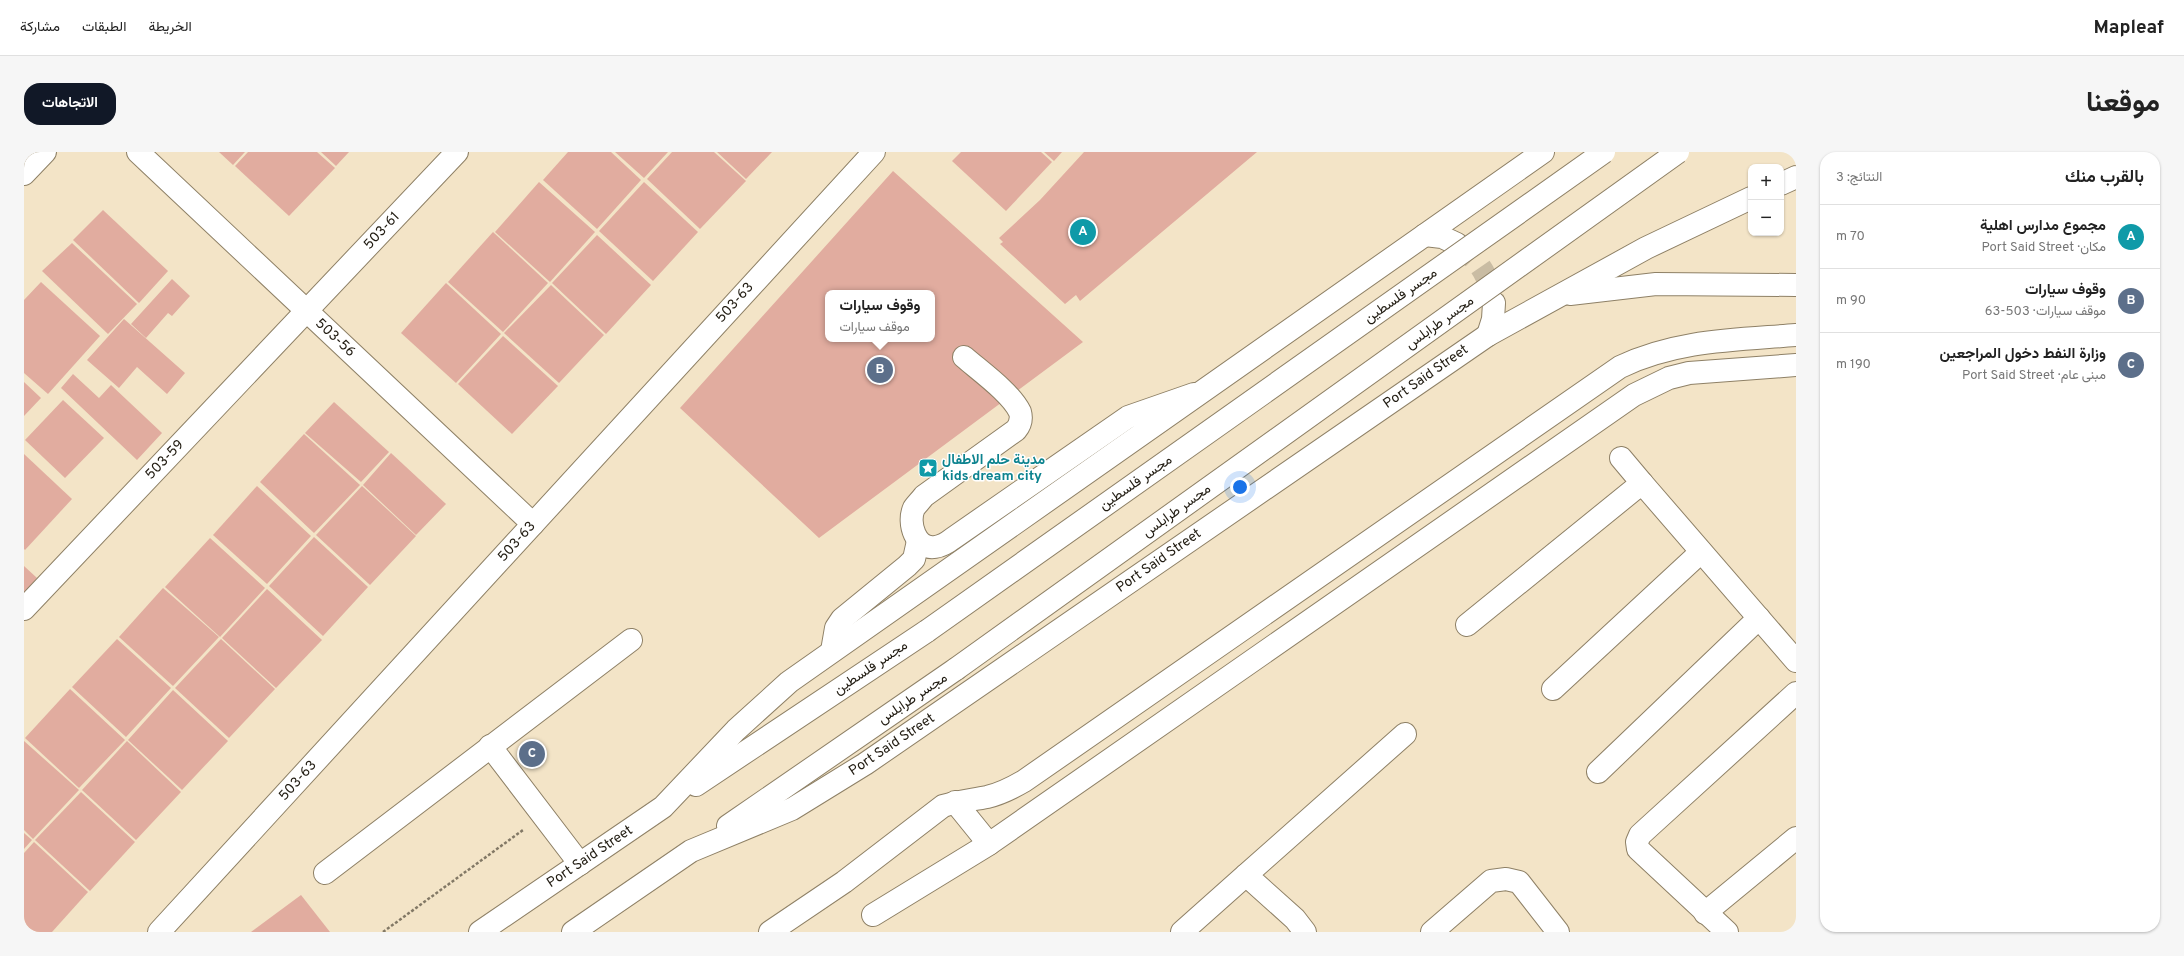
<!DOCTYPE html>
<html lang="ar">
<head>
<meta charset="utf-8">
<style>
  body { margin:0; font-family:Overpass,Vazirmatn,sans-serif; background:#f6f6f6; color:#222; direction:rtl }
  .controls { position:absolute; right:12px; top:12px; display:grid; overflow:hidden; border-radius:8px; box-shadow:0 1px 3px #0004 }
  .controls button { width:36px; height:36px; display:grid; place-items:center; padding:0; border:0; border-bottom:1px solid #e0e0e0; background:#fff; color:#222; font:20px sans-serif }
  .you { position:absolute; left:1216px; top:335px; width:14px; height:14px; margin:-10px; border:3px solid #fff; border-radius:50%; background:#1a73e8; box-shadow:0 0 0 6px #1a73e833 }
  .badge { display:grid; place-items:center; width:26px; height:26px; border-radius:50%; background:#111827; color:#fff; font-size:13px; font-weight:700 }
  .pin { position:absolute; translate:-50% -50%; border:2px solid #fff; box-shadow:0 1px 4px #0006 }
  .popup { position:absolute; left:801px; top:138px; width:110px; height:52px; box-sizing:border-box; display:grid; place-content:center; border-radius:8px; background:#fff; filter:drop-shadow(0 1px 3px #0005); font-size:13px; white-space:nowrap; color:#767676 }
  .popup b { font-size:15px; color:#222 }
  .popup::after { content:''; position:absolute; left:50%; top:100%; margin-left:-8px; border:8px solid transparent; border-top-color:#fff }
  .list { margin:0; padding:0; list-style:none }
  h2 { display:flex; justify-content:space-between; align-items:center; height:52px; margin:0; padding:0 16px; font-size:17px }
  h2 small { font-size:13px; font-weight:400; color:#767676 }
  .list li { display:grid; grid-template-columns:26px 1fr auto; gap:12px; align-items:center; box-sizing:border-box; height:64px; padding:0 16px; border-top:1px solid #e0e0e0 }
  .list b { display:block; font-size:15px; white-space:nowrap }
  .list p { margin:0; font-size:13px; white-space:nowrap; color:#767676 }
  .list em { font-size:13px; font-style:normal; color:#767676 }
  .map { position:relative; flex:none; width:1772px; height:780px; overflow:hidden; direction:ltr; border-radius:16px }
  header { display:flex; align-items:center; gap:24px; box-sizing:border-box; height:56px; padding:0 20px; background:#fff; border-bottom:1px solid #e0e0e0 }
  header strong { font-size:19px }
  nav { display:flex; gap:22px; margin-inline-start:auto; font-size:14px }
  .intro { display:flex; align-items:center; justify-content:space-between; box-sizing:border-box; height:96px; padding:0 24px }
  h1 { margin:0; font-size:28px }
  .button { padding:10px 18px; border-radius:16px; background:#111827; color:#fff; font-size:14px; font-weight:700 }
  main { display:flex; gap:24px; padding:0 24px }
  aside { flex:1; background:#fff; border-radius:16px; box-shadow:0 1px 3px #0004 }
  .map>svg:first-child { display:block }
</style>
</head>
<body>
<header>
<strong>Mapleaf</strong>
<nav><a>الخريطة</a><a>الطبقات</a><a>مشاركة</a></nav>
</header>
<div class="intro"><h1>موقعنا</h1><a class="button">الاتجاهات</a></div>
<main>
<aside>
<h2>بالقرب منك<small>النتائج: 3</small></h2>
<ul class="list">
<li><span class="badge" style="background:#0f9aa8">A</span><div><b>مجموع مدارس اهلية</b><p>مكان · Port Said Street</p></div><em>70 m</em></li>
<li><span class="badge" style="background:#5c6f8a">B</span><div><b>وقوف سيارات</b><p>موقف سيارات · 503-63</p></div><em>90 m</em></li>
<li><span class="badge" style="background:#5c6f8a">C</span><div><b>وزارة النفط دخول المراجعين</b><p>مبنى عام · Port Said Street</p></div><em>190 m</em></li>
</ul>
</aside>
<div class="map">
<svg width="1772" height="780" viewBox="0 0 1772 780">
  <rect width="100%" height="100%" fill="#f3e4c7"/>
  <!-- building -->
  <g fill="#e1ac9f" fill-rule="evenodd">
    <polygon points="195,0 221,0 209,13"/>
    <polygon points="224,0 293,0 311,16 265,64 211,14"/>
    <polygon points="297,0 325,0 312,14"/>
    <polygon points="544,0 587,0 617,28 573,77 519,28"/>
    <polygon points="591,0 644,0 620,26"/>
    <polygon points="648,0 690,0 722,29 676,77 623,27"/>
    <polygon points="693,0 748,0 722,27"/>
    <polygon points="937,0 1017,0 1028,10 982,59 928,9"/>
    <polygon points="1020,0 1038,0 1030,9"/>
    <polygon points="1060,0 1233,0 1056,149 1052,143 1041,152 976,92 979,90 975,86 1016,48"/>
    <path d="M869,19L1059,190L795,386L656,256ZM804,141H908V187H804Z"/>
    <polygon points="515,30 571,80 526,130 471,80"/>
    <polygon points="620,30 674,80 629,129 575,79"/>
    <polygon points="79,58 144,119 115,151 49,88"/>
    <polygon points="469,80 524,131 479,180 424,130"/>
    <polygon points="573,83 627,133 582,182 528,131"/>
    <polygon points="48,91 113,152 84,182 18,119"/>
    <polygon points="148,127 166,144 148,164 144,161 122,186 107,172"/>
    <polygon points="17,130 76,184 24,242 0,221 0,148"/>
    <polygon points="422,131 477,182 432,231 377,181"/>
    <polygon points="527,133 580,183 535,231 480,181"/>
    <polygon points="100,167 161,221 143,242 113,215 95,236 63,208"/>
    <polygon points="479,184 534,234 488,282 434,232"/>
    <polygon points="49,222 75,246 87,233 138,281 113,308 37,236"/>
    <polygon points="0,230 17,246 0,264"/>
    <polygon points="39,248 80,286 41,326 1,288"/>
    <polygon points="310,250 365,300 337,330 281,281"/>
    <polygon points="280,282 336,333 290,381 236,330"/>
    <polygon points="367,301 422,352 392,383 339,333"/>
    <polygon points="0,302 48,347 1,398 0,397"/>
    <polygon points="233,334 287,384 243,432 189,383"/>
    <polygon points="338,334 392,384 346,433 292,383"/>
    <polygon points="290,385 344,435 299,484 245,434"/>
    <polygon points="186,386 241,436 196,485 141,435"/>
    <polygon points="0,414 13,426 0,441"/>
    <polygon points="139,436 195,485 149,534 95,485"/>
    <polygon points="243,437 298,488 252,536 198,486"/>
    <polygon points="93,487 147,536 102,585 48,535"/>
    <polygon points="197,487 251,537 205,586 151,536"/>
    <polygon points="46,537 101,588 55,636 1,586"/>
    <polygon points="149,538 204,589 158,638 104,588"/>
    <polygon points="0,589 55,638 9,687 0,678"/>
    <polygon points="103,589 157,640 112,688 58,638"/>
    <polygon points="57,640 111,690 66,739 11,688"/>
    <polygon points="0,681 8,688 0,697"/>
    <polygon points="10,690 64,740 28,780 9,780 0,771 0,701"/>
    <polygon points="277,743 306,780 227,780"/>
  </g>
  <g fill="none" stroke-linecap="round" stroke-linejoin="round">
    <!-- major-tunnel -->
    <path stroke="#c9bca3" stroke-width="22" stroke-dasharray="22 11" stroke-linecap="butt" d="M1433,92C1457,111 1463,120 1470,151"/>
    <!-- minor casing -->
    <g stroke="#8e8066" stroke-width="24">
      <g id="minor">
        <polyline points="114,0 509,372"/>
        <polyline points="0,22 21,0"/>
        <path d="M940,205C956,219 987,241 996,260C998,267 996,273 992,278L900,344C897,348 893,352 890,356C883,371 892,398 911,395C918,394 923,391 928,387L1104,265L1170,242"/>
        <polyline points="1597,306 1618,331"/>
        <polyline points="0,457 433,0"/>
        <polyline points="1443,473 1618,331 1772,509"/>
        <polyline points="808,499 812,476 818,467 883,414 890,407 894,389"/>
        <polyline points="1529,537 1677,400"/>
        <polyline points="466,594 556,712"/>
        <polyline points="1574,620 1735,466"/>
        <polyline points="931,650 965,692"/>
        <polyline points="301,721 607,488"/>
        <polyline points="1681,761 1772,686"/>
        <polyline points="849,763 965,692 1610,243 1645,226 1665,221 1772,213"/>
        <polyline points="135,780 850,0"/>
        <path d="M746,780L820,730L919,654C934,649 948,648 963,645C976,642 988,636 1000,629L1596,215C1652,188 1711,188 1772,183"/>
        <polyline points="1158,780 1222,723"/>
        <polyline points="1281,780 1271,767 1222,723 1381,582"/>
        <polyline points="1408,780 1467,729 1482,727 1495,730 1534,780"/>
        <polyline points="1703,780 1614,697 1613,690 1616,683 1772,541"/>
      </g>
    </g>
    <!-- major casing -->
    <g stroke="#8e8066" stroke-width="24">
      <g id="major">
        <polyline points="1757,32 1772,25"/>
        <polyline points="1401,83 1418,85 1433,92"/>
        <polyline points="1546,142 1632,132 1772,133"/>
        <polyline points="1464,183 1469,167 1470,151"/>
        <polyline points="672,633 903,479"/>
        <polyline points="704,674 932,517"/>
        <polyline points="456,780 639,655 712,578 765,530 1519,0"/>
        <polyline points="549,780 667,699 768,657 841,612 1464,183 1622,96 1727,46"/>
      </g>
    </g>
    <!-- path -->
    <polyline stroke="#827865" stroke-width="2.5" stroke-dasharray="3 2" stroke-linecap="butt" points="359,780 499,678"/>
    <!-- minor -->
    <use href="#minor" stroke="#fff" stroke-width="22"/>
    <!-- major -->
    <use href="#major" stroke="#fff" stroke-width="22"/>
    <!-- major-bridge casing -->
    <g stroke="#8e8066" stroke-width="24" stroke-linecap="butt">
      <g id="major-bridge">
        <polyline points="903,479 1580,0"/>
        <polyline points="932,517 1654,0"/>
      </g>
    </g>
    <!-- major-bridge -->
    <use href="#major-bridge" stroke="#fff" stroke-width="22"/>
  </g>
  <!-- icons -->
  <defs>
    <g id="sight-square" transform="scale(1)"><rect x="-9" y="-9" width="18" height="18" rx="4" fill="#0f9aa8" stroke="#fff"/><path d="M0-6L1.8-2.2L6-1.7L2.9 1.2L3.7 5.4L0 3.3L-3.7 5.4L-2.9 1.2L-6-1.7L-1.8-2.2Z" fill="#fff"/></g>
  </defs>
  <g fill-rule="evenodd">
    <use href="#sight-square" x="904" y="316"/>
  </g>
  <g text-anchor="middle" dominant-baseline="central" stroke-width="3" stroke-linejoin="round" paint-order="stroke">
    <!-- street labels -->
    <g font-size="14" fill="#201b11" stroke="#fff">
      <text transform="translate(358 79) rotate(-47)">503-61</text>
      <text transform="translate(1377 144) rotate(-35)">مجسر فلسطين</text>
      <text transform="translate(711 151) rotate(-48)">503-63</text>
      <text transform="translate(1416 171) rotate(-36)">مجسر طرابلس</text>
      <text transform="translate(311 186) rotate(43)">503-56</text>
      <text transform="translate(1402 225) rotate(-35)">Port Said Street</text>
      <text transform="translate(141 308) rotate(-46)">503-59</text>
      <text transform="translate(1112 331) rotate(-35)">مجسر فلسطين</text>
      <text transform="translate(1153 359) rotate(-36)">مجسر طرابلس</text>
      <text transform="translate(493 390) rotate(-48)">503-63</text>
      <text transform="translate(1135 409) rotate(-35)">Port Said Street</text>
      <text transform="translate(847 516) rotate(-34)">مجسر فلسطين</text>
      <text transform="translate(889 547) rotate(-34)">مجسر طرابلس</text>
      <text transform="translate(868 593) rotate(-34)">Port Said Street</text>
      <text transform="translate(274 629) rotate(-48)">503-63</text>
      <text transform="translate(566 705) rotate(-34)">Port Said Street</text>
    </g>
    <!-- culture labels -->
    <g font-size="14" font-weight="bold" fill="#0d838f" stroke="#fff" text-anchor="start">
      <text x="918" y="308">مدينة حلم الاطفال<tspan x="918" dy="16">kids dream city</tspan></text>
    </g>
  </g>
</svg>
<div class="controls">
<button>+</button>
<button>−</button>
</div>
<div class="you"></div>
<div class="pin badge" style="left:1059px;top:80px;background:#0f9aa8">A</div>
<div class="pin badge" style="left:856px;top:218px;background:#5c6f8a">B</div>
<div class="popup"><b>وقوف سيارات</b>موقف سيارات</div>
<div class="pin badge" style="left:508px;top:602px;background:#5c6f8a">C</div>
</div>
</main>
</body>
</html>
